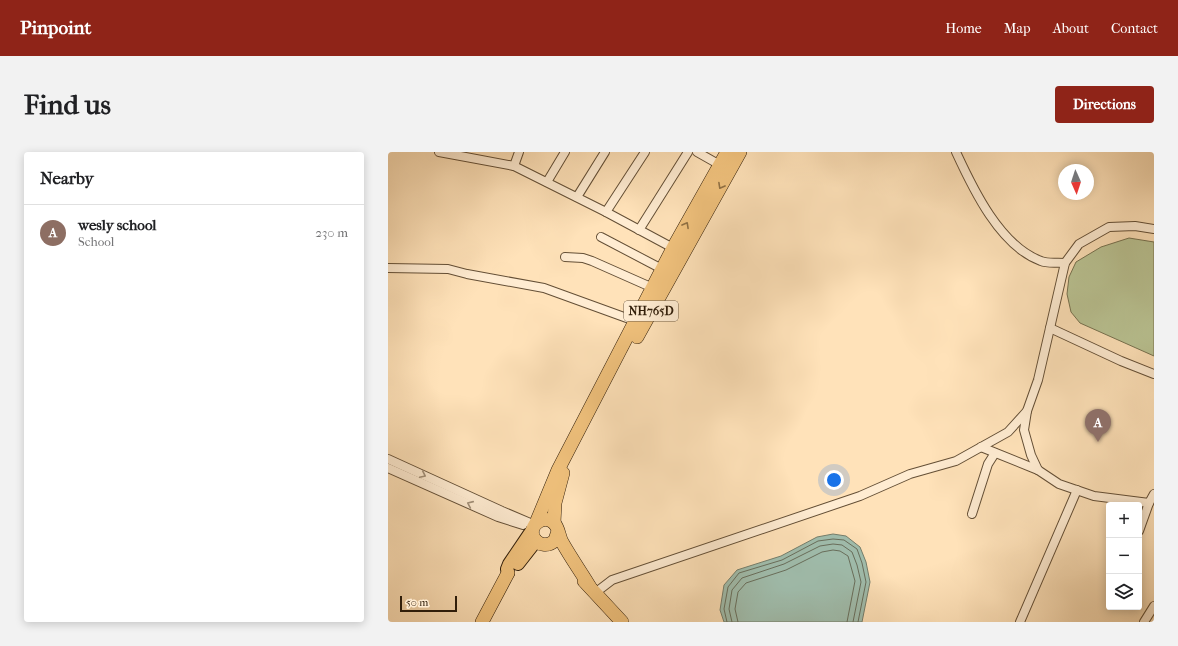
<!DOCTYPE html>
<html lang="en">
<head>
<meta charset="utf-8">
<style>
  body { margin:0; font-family:"IM FELL French Canon",serif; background:#f2f2f2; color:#202124 }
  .controls { position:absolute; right:12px; bottom:12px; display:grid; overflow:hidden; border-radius:4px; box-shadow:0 2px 10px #0003 }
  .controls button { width:36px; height:36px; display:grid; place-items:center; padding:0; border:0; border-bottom:1px solid #e0e0e0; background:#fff; color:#202124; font:20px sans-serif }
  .compass { position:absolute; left:670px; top:12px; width:36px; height:36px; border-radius:50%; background:#fff; box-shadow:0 2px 10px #0003; rotate:177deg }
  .scale { position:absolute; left:12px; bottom:10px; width:57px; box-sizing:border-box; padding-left:4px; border:2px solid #311e0a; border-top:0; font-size:11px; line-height:14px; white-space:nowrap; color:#311e0a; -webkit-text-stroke:3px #ffecd2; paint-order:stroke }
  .you { position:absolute; left:446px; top:328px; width:14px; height:14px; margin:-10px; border:3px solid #fff; border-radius:50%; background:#1a73e8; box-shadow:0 0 0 6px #1a73e833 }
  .badge { display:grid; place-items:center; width:26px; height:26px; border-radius:50%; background:#8f2418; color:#fff; font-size:13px; font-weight:700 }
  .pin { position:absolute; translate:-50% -33px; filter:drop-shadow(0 1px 2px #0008) }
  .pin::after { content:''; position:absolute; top:21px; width:14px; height:12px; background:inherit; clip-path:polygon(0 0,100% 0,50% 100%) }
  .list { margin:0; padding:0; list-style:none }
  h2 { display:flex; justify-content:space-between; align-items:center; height:52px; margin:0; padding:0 16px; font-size:17px }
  h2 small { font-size:13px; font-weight:400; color:#757577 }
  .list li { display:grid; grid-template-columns:26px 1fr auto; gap:12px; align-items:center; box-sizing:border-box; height:56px; padding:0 16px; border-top:1px solid #e0e0e0 }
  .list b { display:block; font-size:15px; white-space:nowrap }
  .list p { margin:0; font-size:13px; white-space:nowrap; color:#757577 }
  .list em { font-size:13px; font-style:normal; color:#757577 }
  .icon { flex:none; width:22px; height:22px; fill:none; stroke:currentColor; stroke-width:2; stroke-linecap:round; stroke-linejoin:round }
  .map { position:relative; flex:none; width:766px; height:470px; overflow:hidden; border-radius:4px }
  header { display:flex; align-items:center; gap:24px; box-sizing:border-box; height:56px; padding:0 20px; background:#8f2418; color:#fff }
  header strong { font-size:19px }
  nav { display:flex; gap:22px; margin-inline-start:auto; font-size:14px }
  .intro { display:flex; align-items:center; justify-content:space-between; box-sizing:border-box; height:96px; padding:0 24px }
  h1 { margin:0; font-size:28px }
  .button { padding:10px 18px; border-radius:4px; background:#8f2418; color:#fff; font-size:14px; font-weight:700 }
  main { display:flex; gap:24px; padding:0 24px }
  aside { flex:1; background:#fff; border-radius:4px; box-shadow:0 2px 10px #0003 }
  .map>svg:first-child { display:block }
</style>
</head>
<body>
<header>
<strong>Pinpoint</strong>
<nav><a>Home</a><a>Map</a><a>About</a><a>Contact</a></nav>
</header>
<div class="intro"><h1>Find us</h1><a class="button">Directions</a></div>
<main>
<aside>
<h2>Nearby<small></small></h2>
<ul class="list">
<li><span class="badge" style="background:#8d6e63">A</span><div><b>wesly school</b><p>School</p></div><em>230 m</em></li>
</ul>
</aside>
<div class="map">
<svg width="766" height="470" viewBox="0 0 766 470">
  <rect width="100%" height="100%" fill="#ffe2b9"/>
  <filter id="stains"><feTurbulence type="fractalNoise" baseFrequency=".005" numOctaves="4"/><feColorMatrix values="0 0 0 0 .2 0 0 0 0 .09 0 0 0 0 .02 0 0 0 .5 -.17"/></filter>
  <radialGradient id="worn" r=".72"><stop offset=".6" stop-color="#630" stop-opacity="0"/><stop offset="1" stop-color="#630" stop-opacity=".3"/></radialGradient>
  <!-- green -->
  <polygon fill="#bac494" stroke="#76714f" points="741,86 766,90 766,204 692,171 683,160 679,142 681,125 688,110 713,95"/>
  <!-- water -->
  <polygon fill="#a0beae" stroke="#747e6c" points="445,382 458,384 472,395 478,410 482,430 474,470 336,470 332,458 336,433 349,418 393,404 429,385"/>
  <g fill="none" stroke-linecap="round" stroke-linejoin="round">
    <!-- shore -->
    <g stroke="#686e5c" stroke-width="1">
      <polyline points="339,470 336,457 340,435 351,421 394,408 430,389 445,387 456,388 469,397 474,411 478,430 470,470"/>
      <polyline points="344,470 341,457 344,438 354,426 396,412 432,394 445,392 454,393 464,400 469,413 473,430 465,470"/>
      <polyline points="350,470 347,457 350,440 358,431 398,418 434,400 445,398 452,399 460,404 467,429 459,470"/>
    </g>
    <!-- minor casing -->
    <g stroke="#644f36" stroke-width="10">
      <g id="minor">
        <polyline points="51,0 126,14"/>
        <polyline points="131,0 126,14 218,60 285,96"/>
        <polyline points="309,0 332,13"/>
        <path d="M568,0C585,37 612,94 653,109C660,112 669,110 677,111"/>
        <polyline points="159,30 177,0"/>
        <polyline points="189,45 217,0"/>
        <polyline points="218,60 257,0"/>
        <polyline points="251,78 300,0"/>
        <polyline points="213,85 274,117"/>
        <polyline points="177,105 195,106 204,109 265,136"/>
        <polyline points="0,116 60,117 79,122 156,136 247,169"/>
        <polyline points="662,176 733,209 766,222"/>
        <polyline points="639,259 636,278 643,303 650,318 671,332 706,344 761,351"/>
        <polyline points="593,295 650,318"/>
        <polyline points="0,307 114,359 147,373"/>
        <polyline points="0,316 110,365 135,373"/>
        <polyline points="584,362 600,312 607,301"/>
        <polyline points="751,379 761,351 766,342"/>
        <polyline points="207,441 224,428 472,344 522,322 568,309 620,280 639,259 650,228 677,111 691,92 721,75 747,74 766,77"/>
        <polyline points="632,470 689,338"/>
        <polyline points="756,470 766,454"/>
      </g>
    </g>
    <!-- primary casing -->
    <g stroke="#311e0a" stroke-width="14">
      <g id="primary">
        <polyline points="130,412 148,389"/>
        <polyline points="120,421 119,417 121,412 144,378"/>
      </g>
    </g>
    <!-- trunk casing -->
    <g stroke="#311e0a" stroke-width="14">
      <g id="trunk">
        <polyline points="249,185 352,0"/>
        <polyline points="148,371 170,318 285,96 339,0"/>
        <polyline points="166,371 167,351 175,321"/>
        <path d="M170,379L167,388C161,395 149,394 145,384C141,372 157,362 166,371C171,376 171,385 174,390C183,406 193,420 202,435"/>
        <polyline points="196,429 234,470"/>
        <polyline points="94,470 120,421"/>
      </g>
    </g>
    <!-- minor -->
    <use href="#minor" stroke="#ffecd2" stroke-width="8"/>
    <!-- primary -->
    <use href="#primary" stroke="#f0c17c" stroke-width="12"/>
    <!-- trunk -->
    <use href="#trunk" stroke="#f0c17c" stroke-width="13"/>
  </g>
  <!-- one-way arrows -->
  <defs><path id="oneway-chevron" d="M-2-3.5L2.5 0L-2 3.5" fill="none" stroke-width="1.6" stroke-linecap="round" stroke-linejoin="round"/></defs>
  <g stroke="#907043">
    <use href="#oneway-chevron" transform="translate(333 34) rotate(119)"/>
    <use href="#oneway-chevron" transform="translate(298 73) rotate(-61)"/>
  </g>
  <g stroke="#a28f78">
    <use href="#oneway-chevron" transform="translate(35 323) rotate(25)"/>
    <use href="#oneway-chevron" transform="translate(82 352) rotate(-156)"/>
  </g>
  <g text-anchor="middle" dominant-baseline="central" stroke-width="3" stroke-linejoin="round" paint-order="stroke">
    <!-- shield labels -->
    <rect fill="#ffecd2" stroke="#6f5c46" stroke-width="1" x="236" y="149" width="54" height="20" rx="3"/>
    <g font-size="12" font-weight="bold" fill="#311e0a">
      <text x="263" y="159">NH765D</text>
    </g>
  </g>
  <rect width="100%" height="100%" filter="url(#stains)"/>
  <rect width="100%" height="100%" fill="url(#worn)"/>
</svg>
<div class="controls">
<button>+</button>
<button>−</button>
<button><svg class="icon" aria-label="layers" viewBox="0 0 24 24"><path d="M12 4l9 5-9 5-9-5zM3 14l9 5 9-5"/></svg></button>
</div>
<svg class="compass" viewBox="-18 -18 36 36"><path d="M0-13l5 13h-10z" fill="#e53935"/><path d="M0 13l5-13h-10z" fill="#757577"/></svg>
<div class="scale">50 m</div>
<div class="you"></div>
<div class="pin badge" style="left:710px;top:290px;background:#8d6e63">A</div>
</div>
</main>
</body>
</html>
